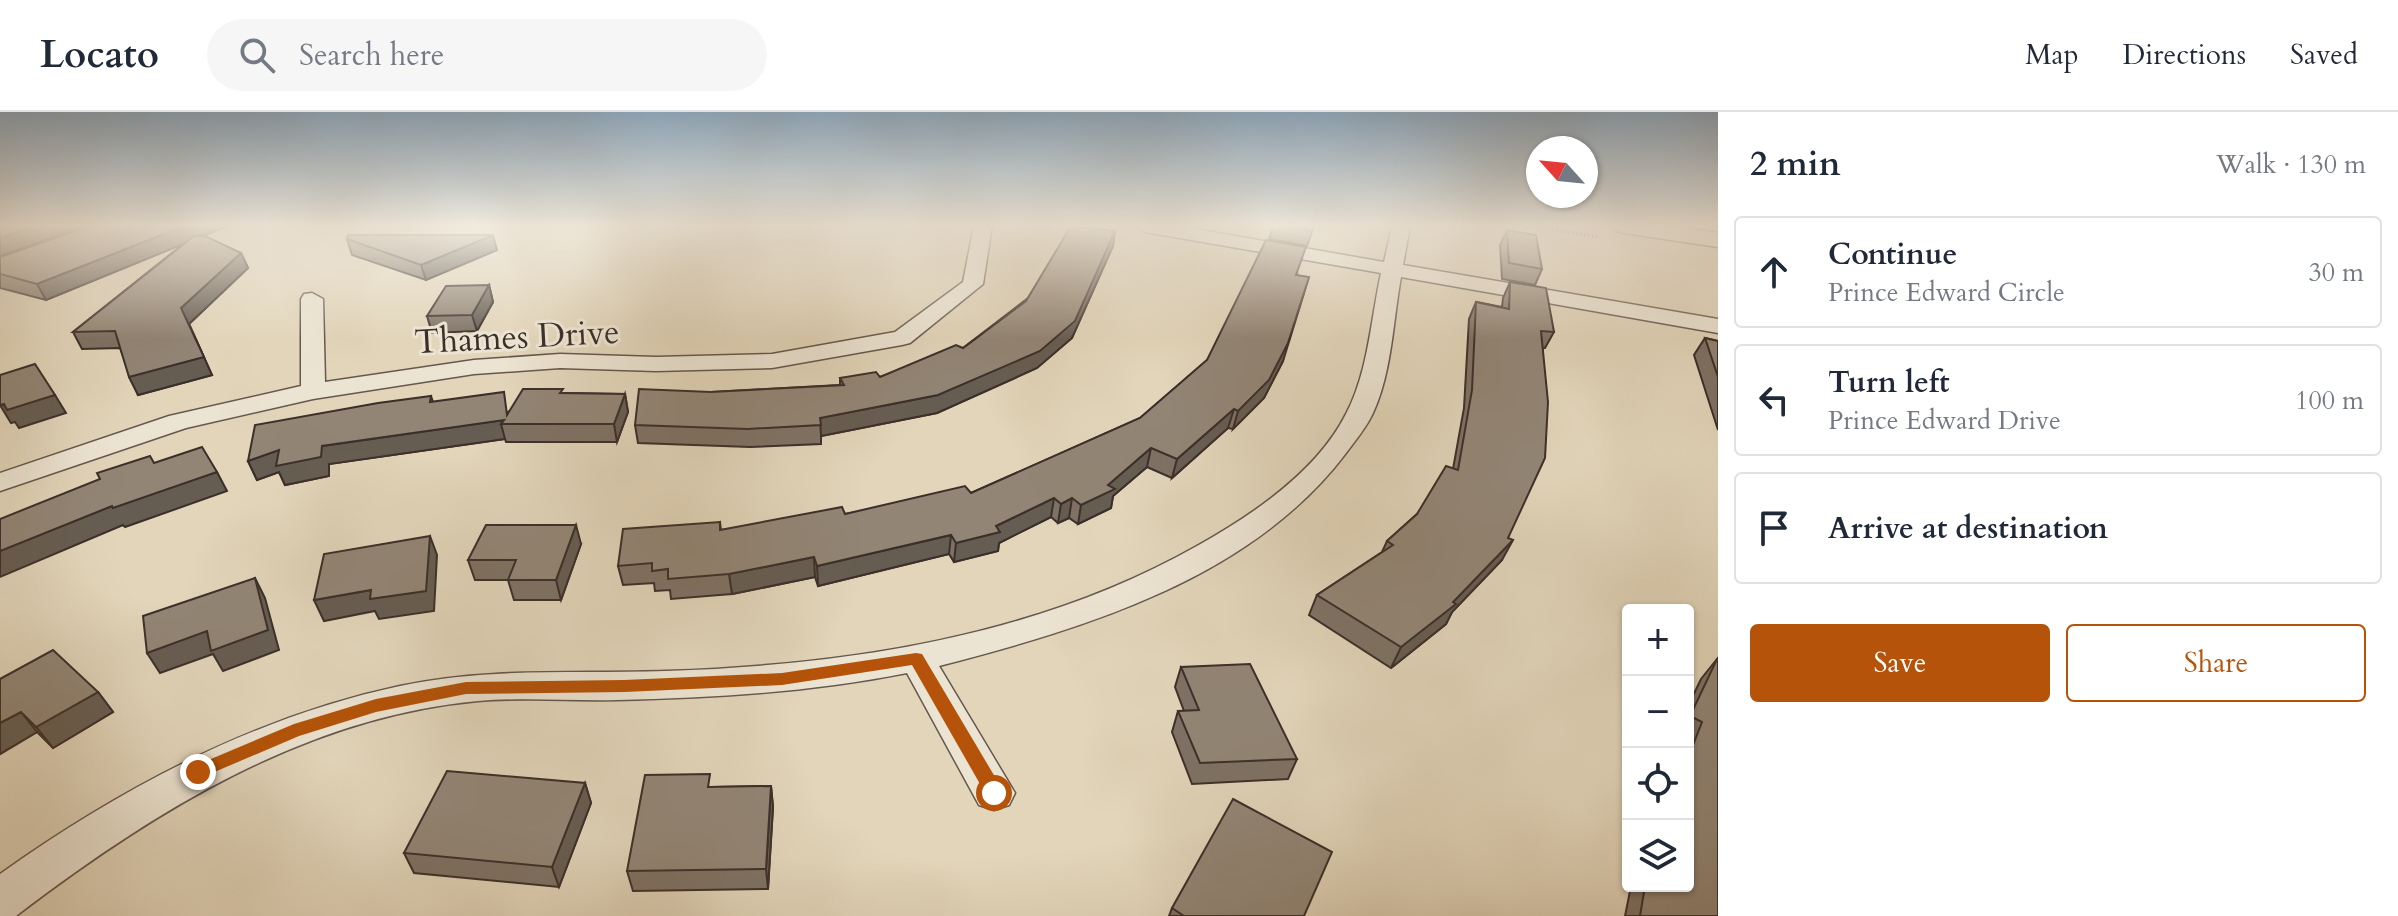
<!DOCTYPE html>
<html lang="en">
<head>
<meta charset="utf-8">
<style>
  body { margin:0; font-family:Cardo,serif; background:#f6f6f7; color:#1f2937 }
  .controls { position:absolute; right:24px; bottom:24px; display:grid; overflow:hidden; border-radius:8px; box-shadow:0 2px 6px #0004 }
  .controls button { width:72px; height:72px; display:grid; place-items:center; padding:0; border:0; border-bottom:2px solid #e0e1e3; background:#fff; color:#1f2937; font:40px sans-serif }
  .compass { position:absolute; left:1526px; top:24px; width:72px; height:72px; border-radius:50%; background:#fff; box-shadow:0 2px 6px #0004; rotate:297deg }
  .stop { position:absolute; width:24px; height:24px; margin:-18px; border:6px solid #b45309; border-radius:50%; background:#fff }
  .stop.end { background:#b45309; border-color:#fff; box-shadow:0 2px 8px #0008 }
  .list { margin:0; padding:0; list-style:none }
  h2 { display:flex; justify-content:space-between; align-items:center; height:104px; margin:0; padding:0 32px; font-size:34px }
  h2 small { font-size:26px; font-weight:400; color:#747a83 }
  .list li { display:grid; grid-template-columns:52px 1fr auto; gap:24px; align-items:center; box-sizing:border-box; height:112px; margin:0 16px 16px; padding:0 16px; border:2px solid #e0e1e3; border-radius:8px }
  .list b { display:block; font-size:30px; white-space:nowrap }
  .list p { margin:0; font-size:26px; white-space:nowrap; color:#747a83 }
  .list em { font-size:26px; font-style:normal; color:#747a83 }
  .actions { display:flex; gap:16px; padding:24px 32px }
  .actions a { flex:1; padding:18px 0; border:2px solid #b45309; border-radius:8px; text-align:center; font-size:28px; color:#b45309 }
  .actions .main { background:#b45309; color:#fff }
  .icon { flex:none; width:44px; height:44px; fill:none; stroke:currentColor; stroke-width:2; stroke-linecap:round; stroke-linejoin:round }
  .map { position:relative; flex:none; width:1718px; height:804px; overflow:hidden }
  header { display:flex; align-items:center; gap:48px; box-sizing:border-box; height:112px; padding:0 40px; background:#fff; border-bottom:2px solid #e0e1e3 }
  header strong { font-size:38px }
  nav { display:flex; gap:44px; margin-inline-start:auto; font-size:28px }
  .search { width:560px; height:72px; background:#f6f6f7; display:flex; align-items:center; gap:20px; box-sizing:border-box; padding:0 28px; border-radius:44px; color:#747a83; font-size:30px }
  main { display:flex }
  aside { flex:1; background:#fff }
  .map>svg:first-child { display:block }
</style>
</head>
<body>
<header>
<strong>Locato</strong>
<div class="search"><svg class="icon" aria-label="search" viewBox="0 0 24 24"><circle cx="10" cy="10" r="6"/><path d="M15 15l6 6"/></svg>Search here</div>
<nav><a>Map</a><a>Directions</a><a>Saved</a></nav>
</header>
<main>
<div class="map">
<svg width="1718" height="804" viewBox="0 0 1718 804">
  <rect width="100%" height="100%" fill="#e2d5ba"/>
  <filter id="stains"><feTurbulence type="fractalNoise" baseFrequency=".0025" numOctaves="4"/><feColorMatrix values="0 0 0 0 .2 0 0 0 0 .09 0 0 0 0 .02 0 0 0 .5 -.17"/></filter>
  <radialGradient id="worn" r=".72"><stop offset=".6" stop-color="#630" stop-opacity="0"/><stop offset="1" stop-color="#630" stop-opacity=".3"/></radialGradient>
  <g fill="none" stroke-linecap="round" stroke-linejoin="round">
    <!-- minor casing -->
    <g stroke="#66584e" stroke-width="3">
      <g id="minor">
        <polygon points="974,114 992,114 983,172 910,231 902,233 772,256 656,259 560,256 474,262 313,287 186,316 0,379 0,361 169,304 301,274 301,187 304,182 312,181 323,187 325,270 474,248 560,242 656,245 772,242 895,220 963,170"/>
        <path d="M1136,114H1178L1384,150L1392,114H1410L1403,153L1718,207V221L1401,165C1393,209 1392,260 1373,301C1366,316 1355,329 1346,341C1251,467 1085,516 939,554L1015,681L1009,693L994,698L979,693L907,561C811,580 715,586 617,588C571,589 524,585 478,589C304,605 151,701 16,804H0V762C121,676 254,605 400,574C488,555 577,562 666,559C848,553 1036,525 1197,434C1251,404 1317,360 1346,302C1368,261 1371,207 1381,161L1145,120Z"/>
      </g>
    </g>
    <!-- tertiary casing -->
    <g stroke="#66584e" stroke-width="3">
      <polygon id="tertiary" points="1612,114 1673,114 1718,121 1718,135 1624,121 1616,119"/>
    </g>
    <!-- path -->
    <polyline stroke="#3c2f2a" stroke-width="3" stroke-dasharray="1 3" stroke-linecap="butt" points="1529,114 1598,125"/>
    <!-- minor -->
    <use href="#minor" fill="#ece4d2" fill-rule="evenodd"/>
    <!-- tertiary -->
    <use href="#tertiary" fill="#ece4d2" fill-rule="evenodd"/>
  </g>
  <!-- wall -->
  <g fill="#7e7265" stroke="#3c2f2a" stroke-width="2">
    <polygon points="227,114 203,124 241,141 248,156 189,212 212,263 138,283 120,236 82,237 73,220 183,132 46,188 0,176 0,145"/>
    <polygon points="1273,114 1314,114 1307,134 1269,127"/>
    <polygon points="1507,118 1542,157 1535,173 1502,167 1500,133"/>
    <polygon points="1115,119 1113,134 1072,226 1037,256 937,301 821,324 821,332 750,335 638,331 635,313 711,280 840,273 840,266 880,265 963,236"/>
    <polygon points="347,127 497,138 426,168 352,143"/>
    <polygon points="1297,163 1283,249 1264,286 1233,317 1228,316 1172,366 1147,355 1113,384 1111,396 1078,412 1069,406 1058,411 1051,405 999,431 998,439 954,450 949,442 818,474 815,465 732,482 671,487 670,478 655,479 654,471 623,473 618,454 720,410 721,418 845,402 971,381 1140,306 1207,248"/>
    <polygon points="1510,170 1554,220 1545,236 1543,236 1508,426 1502,448 1452,500 1446,512 1391,556 1309,503 1317,483 1382,440 1387,429 1417,402 1453,357 1464,296 1469,207 1476,190 1502,195 1503,186"/>
    <polygon points="489,173 493,190 477,219 432,221 427,204"/>
    <polygon points="1705,226 1718,229 1718,318 1694,243"/>
    <polygon points="564,281 625,282 628,300 617,330 506,330 505,327 329,352 329,364 285,373 279,360 257,368 248,349 431,284 433,290 508,300"/>
    <polygon points="581,432 561,488 514,488 508,468 475,468 468,448"/>
    <polygon points="1717,547 1718,804 1625,804 1631,774 1688,774 1688,594 1701,567"/>
    <polygon points="1181,555 1297,647 1288,667 1192,672 1172,620 1178,599 1184,599 1175,575"/>
    <polygon points="0,567 98,580 113,600 53,636 37,620 0,642"/>
    <polygon points="585,671 591,691 559,775 414,761 404,741"/>
    <polygon points="771,674 773,695 768,777 633,779 627,759 712,675"/>
    <polygon points="1172,796 1304,804 1169,804"/>
  </g>
  <!-- shaded-wall -->
  <g fill="#665d52" stroke="#3c2f2a" stroke-width="2">
    <polygon points="35,114 85,114 0,144 0,126"/>
    <polygon points="184,114 227,114 46,188 37,172"/>
    <polygon points="1115,119 1113,134 1072,226 1037,256 937,301 821,324 820,306 938,283"/>
    <polygon points="493,123 497,138 426,168 421,153"/>
    <polygon points="241,141 248,156 189,212 212,263 138,283 129,265 181,196"/>
    <polygon points="1309,165 1283,249 1264,286 1233,317 1238,299"/>
    <polygon points="489,173 493,190 477,219 472,203"/>
    <polygon points="625,282 628,300 617,330 614,312"/>
    <polygon points="55,283 66,301 19,316 15,310 11,311 0,293"/>
    <polygon points="1234,297 1228,316 1172,366 1177,347"/>
    <polygon points="504,308 501,312 505,327 329,352 329,364 285,373 279,360 257,368 248,349 279,338 322,334"/>
    <polygon points="1151,336 1147,355 1113,384 1111,396 1078,412 1081,393 1108,373"/>
    <polygon points="217,360 227,379 125,415 123,413 0,465 0,439 112,394"/>
    <polygon points="1054,386 1051,405 999,431 998,439 954,450 956,431 996,414"/>
    <polygon points="1072,386 1069,406 1058,411 1061,392"/>
    <polygon points="576,413 581,432 561,488 556,468"/>
    <polygon points="951,423 949,442 818,474 817,454"/>
    <polygon points="430,424 437,443 434,499 379,507 375,499 324,509 314,488 371,478"/>
    <polygon points="1513,428 1502,448 1452,500 1446,512 1391,556 1401,535 1453,490"/>
    <polygon points="814,445 815,465 732,482 729,462"/>
    <polygon points="255,466 265,486 279,538 223,559 213,542 160,561 147,541"/>
    <polygon points="98,580 113,600 53,636 36,615"/>
    <polygon points="21,600 37,620 0,642 0,611"/>
    <polygon points="585,671 591,691 559,775 552,755"/>
    <polygon points="771,674 773,695 768,777 766,757"/>
  </g>
  <!-- building -->
  <g fill="#928575" stroke="#3c2f2a" stroke-width="2">
    <polygon points="0,114 35,114 0,126"/>
    <polygon points="90,114 184,114 37,172 0,162 0,145"/>
    <polygon points="1071,114 1115,119 1075,209 1040,239 938,283 820,306 821,313 748,317 635,313 639,277 711,280 844,273 840,266 876,260 880,265 956,233 963,236 1026,189"/>
    <polygon points="1286,114 1313,114 1312,119"/>
    <polygon points="1507,118 1536,123 1542,157 1509,151"/>
    <polygon points="348,123 493,123 421,153 347,127"/>
    <polygon points="194,124 205,124 241,141 181,196 204,245 129,265 115,219 73,220"/>
    <polygon points="1266,128 1306,135 1296,163 1309,165 1288,231 1269,268 1238,299 1234,297 1177,347 1151,336 1108,373 1115,377 1081,393 1072,386 1061,392 1054,386 996,414 1000,420 956,431 951,423 817,454 814,445 729,462 668,467 668,457 652,459 652,451 618,454 623,417 720,410 720,418 842,395 845,402 965,374 971,381 1140,306 1207,248"/>
    <polygon points="1510,170 1546,176 1554,220 1541,219 1548,290 1545,346 1508,426 1513,428 1453,490 1456,492 1401,535 1317,483 1393,433 1387,429 1417,402 1446,354 1458,358 1472,278 1476,190 1509,197"/>
    <polygon points="489,173 472,203 427,204 446,174"/>
    <polygon points="1705,226 1718,229 1718,265"/>
    <polygon points="35,252 55,283 7,298 4,292 0,293 0,263"/>
    <polygon points="523,277 563,277 560,281 625,282 614,312 501,312 504,308 322,334 321,345 276,354 279,338 248,349 255,313 378,291 431,284 430,290 504,280 507,303"/>
    <polygon points="202,335 217,360 113,396 112,394 0,439 0,407 100,367 97,361 150,344 154,351"/>
    <polygon points="486,413 576,413 556,468 508,468 516,448 468,448"/>
    <polygon points="430,424 426,479 370,487 371,478 314,488 324,442"/>
    <polygon points="255,466 268,518 211,539 207,519 147,541 143,504"/>
    <polygon points="53,538 98,580 36,615 21,600 0,611 0,567"/>
    <polygon points="1717,547 1718,547 1718,804 1640,804 1645,774 1688,774 1688,646 1702,610 1690,604"/>
    <polygon points="1250,552 1297,647 1200,651 1178,599 1199,598 1181,555"/>
    <polygon points="447,659 585,671 552,755 404,741"/>
    <polygon points="710,662 708,675 771,674 766,757 627,759 645,663"/>
    <polygon points="1233,687 1332,740 1304,804 1184,804 1172,796"/>
  </g>
  <!-- sky -->
  <linearGradient id="sky" x2="0" y2="1"><stop stop-color="#8fabc2"/><stop offset="0.5" stop-color="#f2ece0"/><stop offset="1" stop-color="#f2ece0" stop-opacity="0"/></linearGradient>
  <rect width="1718" height="227" fill="url(#sky)"/>
  <!-- route -->
  <polygon fill="#b45309" points="916,541 922,542 1001,675 1003,681 1001,686 988,686 912,553 782,573 624,580 466,582 376,600 299,624 198,667 189,660 192,655 294,612 376,587 466,570 624,568 782,561"/>
  <g text-anchor="middle" dominant-baseline="central" stroke-width="6" stroke-linejoin="round" paint-order="stroke">
    <!-- street labels -->
    <g font-size="34" fill="#3c2f2a" stroke="#ece4d2">
      <text transform="translate(517 225) rotate(-3)">Thames Drive</text>
    </g>
  </g>
  <rect width="100%" height="100%" filter="url(#stains)"/>
  <rect width="100%" height="100%" fill="url(#worn)"/>
</svg>
<div class="controls">
<button>+</button>
<button>−</button>
<button><svg class="icon" aria-label="locate" viewBox="0 0 24 24"><circle cx="12" cy="12" r="6"/><path d="M12 2v4M12 18v4M2 12h4M18 12h4"/></svg></button>
<button><svg class="icon" aria-label="layers" viewBox="0 0 24 24"><path d="M12 4l9 5-9 5-9-5zM3 14l9 5 9-5"/></svg></button>
</div>
<svg class="compass" viewBox="-18 -18 36 36"><path d="M0-13l5 13h-10z" fill="#e53935"/><path d="M0 13l5-13h-10z" fill="#747a83"/></svg>
<div class="stop" style="left:994px;top:681px"></div>
<div class="stop end" style="left:198px;top:660px"></div>
</div>
<aside>
<h2>2 min<small>Walk · 130 m</small></h2>
<ul class="list">
<li><svg class="icon" aria-label="ahead" viewBox="0 0 24 24"><path d="M12 20V5M6 11l6-6 6 6"/></svg><div><b>Continue</b><p>Prince Edward Circle</p></div><em>30 m</em></li>
<li><svg class="icon" aria-label="left" viewBox="0 0 24 24"><path d="M17 20v-9H6M10 6l-5 5 5 5"/></svg><div><b>Turn left</b><p>Prince Edward Drive</p></div><em>100 m</em></li>
<li><svg class="icon" aria-label="arrive" viewBox="0 0 24 24"><path d="M6 21V4h12l-3 4 3 4H6"/></svg><div><b>Arrive at destination</b></div></li>
</ul>
<div class="actions"><a class="main">Save</a><a>Share</a></div>
</aside>
</main>
</body>
</html>
